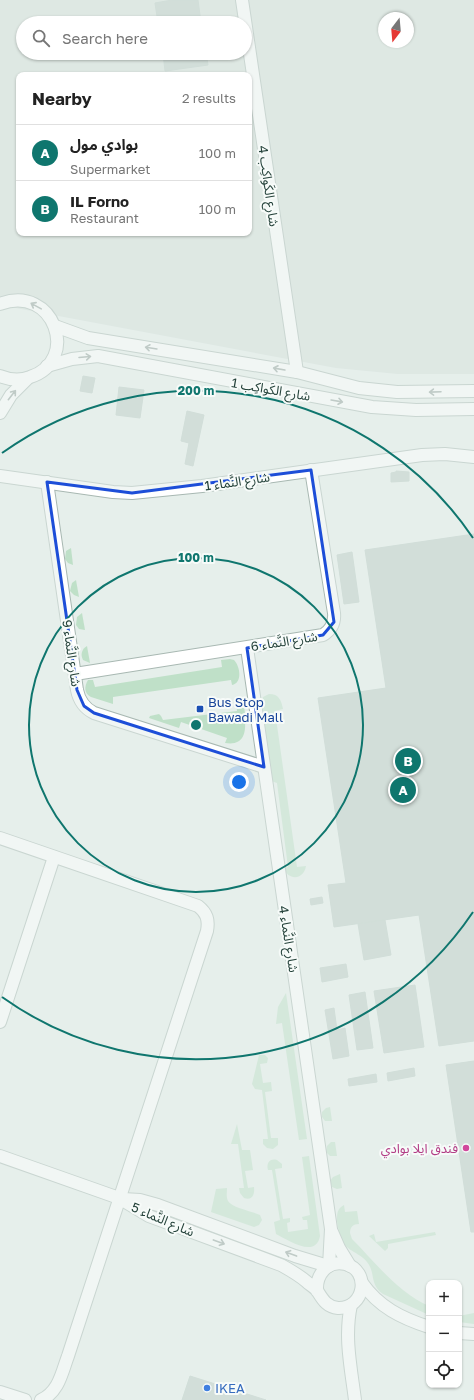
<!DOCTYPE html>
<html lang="en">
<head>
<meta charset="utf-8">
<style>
  body { margin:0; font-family:"Golos Text","Noto Sans Arabic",sans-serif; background:#f2f2f2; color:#222 }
  .controls { position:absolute; right:12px; bottom:12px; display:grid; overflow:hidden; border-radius:8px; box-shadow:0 1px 3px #0004 }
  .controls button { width:36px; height:36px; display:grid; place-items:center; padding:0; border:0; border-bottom:1px solid #e0e0e0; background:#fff; color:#222; font:20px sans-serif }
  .compass { position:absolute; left:378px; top:12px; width:36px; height:36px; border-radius:50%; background:#fff; box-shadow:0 1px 3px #0004; rotate:196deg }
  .you { position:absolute; left:239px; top:782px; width:14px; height:14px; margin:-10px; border:3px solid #fff; border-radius:50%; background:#1a73e8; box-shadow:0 0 0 6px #1a73e833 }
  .badge { display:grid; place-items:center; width:26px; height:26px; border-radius:50%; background:#0f766e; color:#fff; font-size:13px; font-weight:700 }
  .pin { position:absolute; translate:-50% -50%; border:2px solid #fff; box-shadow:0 1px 4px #0006 }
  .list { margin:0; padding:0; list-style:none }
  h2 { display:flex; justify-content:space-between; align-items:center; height:52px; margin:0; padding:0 16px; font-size:17px }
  h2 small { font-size:13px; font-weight:400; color:#767676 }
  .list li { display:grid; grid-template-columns:26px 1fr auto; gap:12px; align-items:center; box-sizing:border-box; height:56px; padding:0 16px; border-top:1px solid #e0e0e0 }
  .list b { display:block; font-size:15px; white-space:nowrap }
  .list p { margin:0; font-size:13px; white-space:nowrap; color:#767676 }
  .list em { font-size:13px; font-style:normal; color:#767676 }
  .icon { flex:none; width:22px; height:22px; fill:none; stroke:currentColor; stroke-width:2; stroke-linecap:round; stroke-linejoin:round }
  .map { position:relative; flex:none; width:474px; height:1400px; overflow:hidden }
  .search { position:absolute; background:#fff; box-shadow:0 1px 3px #0004; left:16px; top:16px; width:236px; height:44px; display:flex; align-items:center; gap:10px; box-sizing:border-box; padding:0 14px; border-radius:22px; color:#767676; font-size:15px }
  .panel { position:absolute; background:#fff; box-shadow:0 1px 3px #0004; left:16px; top:72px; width:236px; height:164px; border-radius:8px }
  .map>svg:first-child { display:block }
</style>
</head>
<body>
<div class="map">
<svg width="474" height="1400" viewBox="0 0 474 1400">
  <rect width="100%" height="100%" fill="#e6efeb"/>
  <!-- built -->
  <path fill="#d4dfda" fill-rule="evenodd" d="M0,0H474V374H398L336,368L0,305ZM384,18H408V42H384ZM23,23H245V53H23ZM19,75H249V233H19Z"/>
  <!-- green -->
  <g fill="#bfe0c8">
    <polygon points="71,548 73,565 68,563 65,559 66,551"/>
    <polygon points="76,580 79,597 74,595 70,591 72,583"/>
    <polygon points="82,613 85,630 79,629 76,625 77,617"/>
    <path d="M87,646L90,663L83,660C80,654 82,649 87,646Z"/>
    <path d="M230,659L234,660C240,666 243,683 232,685L231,680L113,697V704L91,697C84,693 84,687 88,680H93L95,687L222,667L221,660Z"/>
    <path d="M269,694C279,694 281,700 283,709L275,711L297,867L306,866C304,880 288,881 284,868L288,867L277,783L271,781L260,704L263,697Z"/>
    <path d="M236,702C239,703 242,704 244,707C245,711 245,716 245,720C246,734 243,746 225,743L227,738L181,722L179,728L149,718L150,716L159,714L161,716L163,720L237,711Z"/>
    <polygon points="286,993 307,1139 299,1140 282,1023 276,1024 278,1007"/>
    <polygon points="259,1055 265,1055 268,1058 267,1063 260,1064 263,1083 271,1082 272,1091 265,1092 271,1138 278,1138 278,1145 273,1149 267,1148 263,1144 263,1139 268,1139 262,1090 255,1089 252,1084"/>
    <polygon points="330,1107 332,1121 325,1121 322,1117 322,1112 326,1108"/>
    <path d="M237,1124L242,1150H250L253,1170L245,1171L248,1188L254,1187C255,1195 252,1201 244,1198L240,1193L239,1188H244L238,1144H231Z"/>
    <polygon points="331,1142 335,1142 337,1156 330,1156 326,1152 327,1146"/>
    <path d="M309,1156L320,1236C316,1259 288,1240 276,1234L274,1222L280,1220L272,1170H268C266,1163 270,1158 277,1160L282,1164V1168L275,1169L283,1219L290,1218V1222L287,1223L288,1232L308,1229L307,1220H303L302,1217L310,1215L302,1157Z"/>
    <polygon points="340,1174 342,1188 337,1189 332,1187 330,1181 333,1177"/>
    <path d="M227,1188C227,1192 226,1197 228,1201C232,1208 252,1211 260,1215L262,1220L259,1225L254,1227L211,1212L216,1189Z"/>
    <path d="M344,1205L345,1212L357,1211L359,1224C353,1224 350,1227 350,1233L352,1239C376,1263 397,1292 429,1306V1315L383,1294C369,1284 376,1273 367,1262C363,1257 359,1255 354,1252C341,1245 339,1235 337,1221C337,1213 337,1209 344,1205Z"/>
    <polygon points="435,1232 436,1235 388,1244 388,1248 385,1251 369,1236 374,1234 376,1242"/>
    <polygon points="474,1313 474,1324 459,1322 459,1316"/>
  </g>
  <!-- building -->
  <g fill="#bbcac4" stroke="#b8c9c2">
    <polygon points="172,0 198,0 201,23 158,23 155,3"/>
    <polygon points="163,53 206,53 208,65 165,71"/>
    <polygon points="83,376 95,378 92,393 80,391"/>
    <polygon points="119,387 144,390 140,418 116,415"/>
    <polygon points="187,411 204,415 193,466 185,464 189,443 181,441"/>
    <polygon points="396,471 409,472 409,481 391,482 391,473 396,472"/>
    <polygon points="474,534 474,1041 439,1046 419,915 334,927 328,885 346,883 318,698 386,688 365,550"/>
    <polygon points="352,552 359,602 344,604 337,555"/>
    <polygon points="322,897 323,903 311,905 310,899"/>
    <polygon points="385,920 391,955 364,960 358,924"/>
    <polygon points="346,964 348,977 322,982 320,968"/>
    <polygon points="415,985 424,1047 384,1053 374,991"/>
    <polygon points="365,992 373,1048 357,1050 349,995"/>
    <polygon points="334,1008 337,1030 345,1028 349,1056 333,1059 325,1010"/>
    <polygon points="474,1061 474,1232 471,1232 446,1065"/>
    <polygon points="414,1068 415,1076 388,1081 387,1073"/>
    <polygon points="376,1074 377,1082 349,1086 348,1079"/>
    <polygon points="190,1376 266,1400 182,1400"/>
  </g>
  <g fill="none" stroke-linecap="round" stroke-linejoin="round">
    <!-- minor casing -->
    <g stroke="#a8b8b2" stroke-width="14">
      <g id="minor">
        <polyline points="242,0 297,372"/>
        <path d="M0,304C54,283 81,361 30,377C20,381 10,380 0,376"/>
        <polyline points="55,326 88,338 297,372 359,388 397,392 474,391"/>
        <polyline points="47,366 72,359 98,356 372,407 416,410 474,409"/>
        <polyline points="0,413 11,395 27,379"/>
        <polyline points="0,476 113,492 132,493 202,486 422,455 445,454 474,457"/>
        <path d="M47,482L77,690C79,700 84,708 94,713L264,767"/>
        <polyline points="247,648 331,1229 329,1266"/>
        <path d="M75,674L323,635C331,630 335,623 334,613L311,470"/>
        <path d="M0,838L198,906C207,913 209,920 207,931L68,1356C62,1372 59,1392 41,1400"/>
        <polyline points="0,1022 54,857"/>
        <path d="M0,1156L119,1198L149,1216L281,1265C290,1270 299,1275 307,1282C310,1285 316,1288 318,1292C323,1300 327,1307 338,1308C365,1309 371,1270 345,1264C327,1260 316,1275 317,1291"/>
        <polyline points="123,1199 140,1200 158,1205 295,1256 328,1266"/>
        <polyline points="332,1232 339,1248 350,1266"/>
        <path d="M362,1283C379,1307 401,1318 429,1327"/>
        <path d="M351,1305C344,1337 351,1368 355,1400"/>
        <polyline points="459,1333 474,1334"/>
        <polyline points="0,1392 25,1400"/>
      </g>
    </g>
    <!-- minor -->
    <use href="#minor" stroke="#fff" stroke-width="12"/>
  </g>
  <!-- one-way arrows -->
  <defs><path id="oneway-shaft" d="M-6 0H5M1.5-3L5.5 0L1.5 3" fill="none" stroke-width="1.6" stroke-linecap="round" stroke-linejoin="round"/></defs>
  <g stroke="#92a09c">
    <use href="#oneway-shaft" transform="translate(36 306) rotate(-151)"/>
    <use href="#oneway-shaft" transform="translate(151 348) rotate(-171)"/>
    <use href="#oneway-shaft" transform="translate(85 357) rotate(-5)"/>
    <use href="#oneway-shaft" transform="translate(279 369) rotate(-170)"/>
    <use href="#oneway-shaft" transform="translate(435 392) rotate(178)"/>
    <use href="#oneway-shaft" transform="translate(12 395) rotate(-52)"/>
    <use href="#oneway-shaft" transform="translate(337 401) rotate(10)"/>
    <use href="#oneway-shaft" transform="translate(219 1242) rotate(20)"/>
    <use href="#oneway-shaft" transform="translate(291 1254) rotate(-160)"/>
  </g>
  <!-- marked area -->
  <path d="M0 0H474V1400H0ZM311,470L334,622L323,635L247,648L264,767L94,713L84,706L77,690L47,482L132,493Z" fill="#e6efeb" fill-opacity=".55" fill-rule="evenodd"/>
  <path fill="none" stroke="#1d4ed8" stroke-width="3" stroke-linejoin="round" d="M311,470L334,622L323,635L247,648L264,767L94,713L84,706L77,690L47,482L132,493Z"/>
  <!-- distance rings -->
  <g fill="none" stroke="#0f766e" stroke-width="2">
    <circle cx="196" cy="725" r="167"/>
    <path d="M473 912A334 334 0 0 1 2 997M2 453A334 334 0 0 1 473 538"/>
  </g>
  <!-- markers -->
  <rect fill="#1a4fb4" stroke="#f7fbf9" stroke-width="1.5" x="196" y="705" width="8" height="8" rx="2"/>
  <circle fill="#d1479c" stroke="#f7fbf9" stroke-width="1.5" cx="466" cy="1148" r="4"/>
  <circle fill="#3f7fe0" stroke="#f7fbf9" stroke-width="1.5" cx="207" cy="1388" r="4"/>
  <g text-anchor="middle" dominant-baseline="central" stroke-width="4" stroke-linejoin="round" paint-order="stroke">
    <!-- street labels -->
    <g font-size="13" fill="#24423a" stroke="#f7fbf9">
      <text transform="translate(269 186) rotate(82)">شارع الكَواكِب 4</text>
      <text transform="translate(271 389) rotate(10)">شارع الكَواكِب 1</text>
      <text transform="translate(237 481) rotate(-8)">شارع النَّماء 1</text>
      <text transform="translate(284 641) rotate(-9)">شارع النَّماء 6</text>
      <text transform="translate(72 653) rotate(82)">شارع النَّماء 9</text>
      <text transform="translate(289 939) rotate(81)">شارع النَّماء 4</text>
      <text transform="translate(163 1219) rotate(23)">شارع النَّماء 5</text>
    </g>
    <!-- transit labels -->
    <g font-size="13" fill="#164399" stroke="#f7fbf9" text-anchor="start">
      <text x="208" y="702">Bus Stop<tspan x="208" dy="15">Bawadi Mall</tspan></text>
    </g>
    <!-- hotel labels -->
    <g font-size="13" fill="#b23c85" stroke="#f7fbf9" text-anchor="end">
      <text x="458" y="1148">فندق ايلا بوادي</text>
    </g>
    <!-- shop labels -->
    <g font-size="13" fill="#366cbe" stroke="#f7fbf9" text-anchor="start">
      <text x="215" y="1388">IKEA</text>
    </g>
  </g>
  <circle cx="196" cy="725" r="6" fill="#0f766e" stroke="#f7fbf9" stroke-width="2"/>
  <g font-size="12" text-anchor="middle" font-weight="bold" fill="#0f766e" stroke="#f7fbf9" stroke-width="4" stroke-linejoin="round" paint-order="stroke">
    <text x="196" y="395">200 m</text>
    <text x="196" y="562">100 m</text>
  </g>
</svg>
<div class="controls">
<button>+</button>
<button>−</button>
<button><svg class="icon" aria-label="locate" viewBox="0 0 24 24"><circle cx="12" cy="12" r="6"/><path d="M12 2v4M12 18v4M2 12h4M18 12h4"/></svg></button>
</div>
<svg class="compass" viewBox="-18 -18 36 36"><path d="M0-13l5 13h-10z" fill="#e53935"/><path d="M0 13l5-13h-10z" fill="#767676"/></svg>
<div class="you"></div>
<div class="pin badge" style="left:403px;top:790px">A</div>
<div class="pin badge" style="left:408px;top:761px">B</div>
<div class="search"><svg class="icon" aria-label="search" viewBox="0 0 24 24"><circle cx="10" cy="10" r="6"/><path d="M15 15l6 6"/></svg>Search here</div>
<section class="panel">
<h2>Nearby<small>2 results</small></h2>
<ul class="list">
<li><span class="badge">A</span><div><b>بوادي مول</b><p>Supermarket</p></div><em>100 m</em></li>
<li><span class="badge">B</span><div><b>IL Forno</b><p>Restaurant</p></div><em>100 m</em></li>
</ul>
</section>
</div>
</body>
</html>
